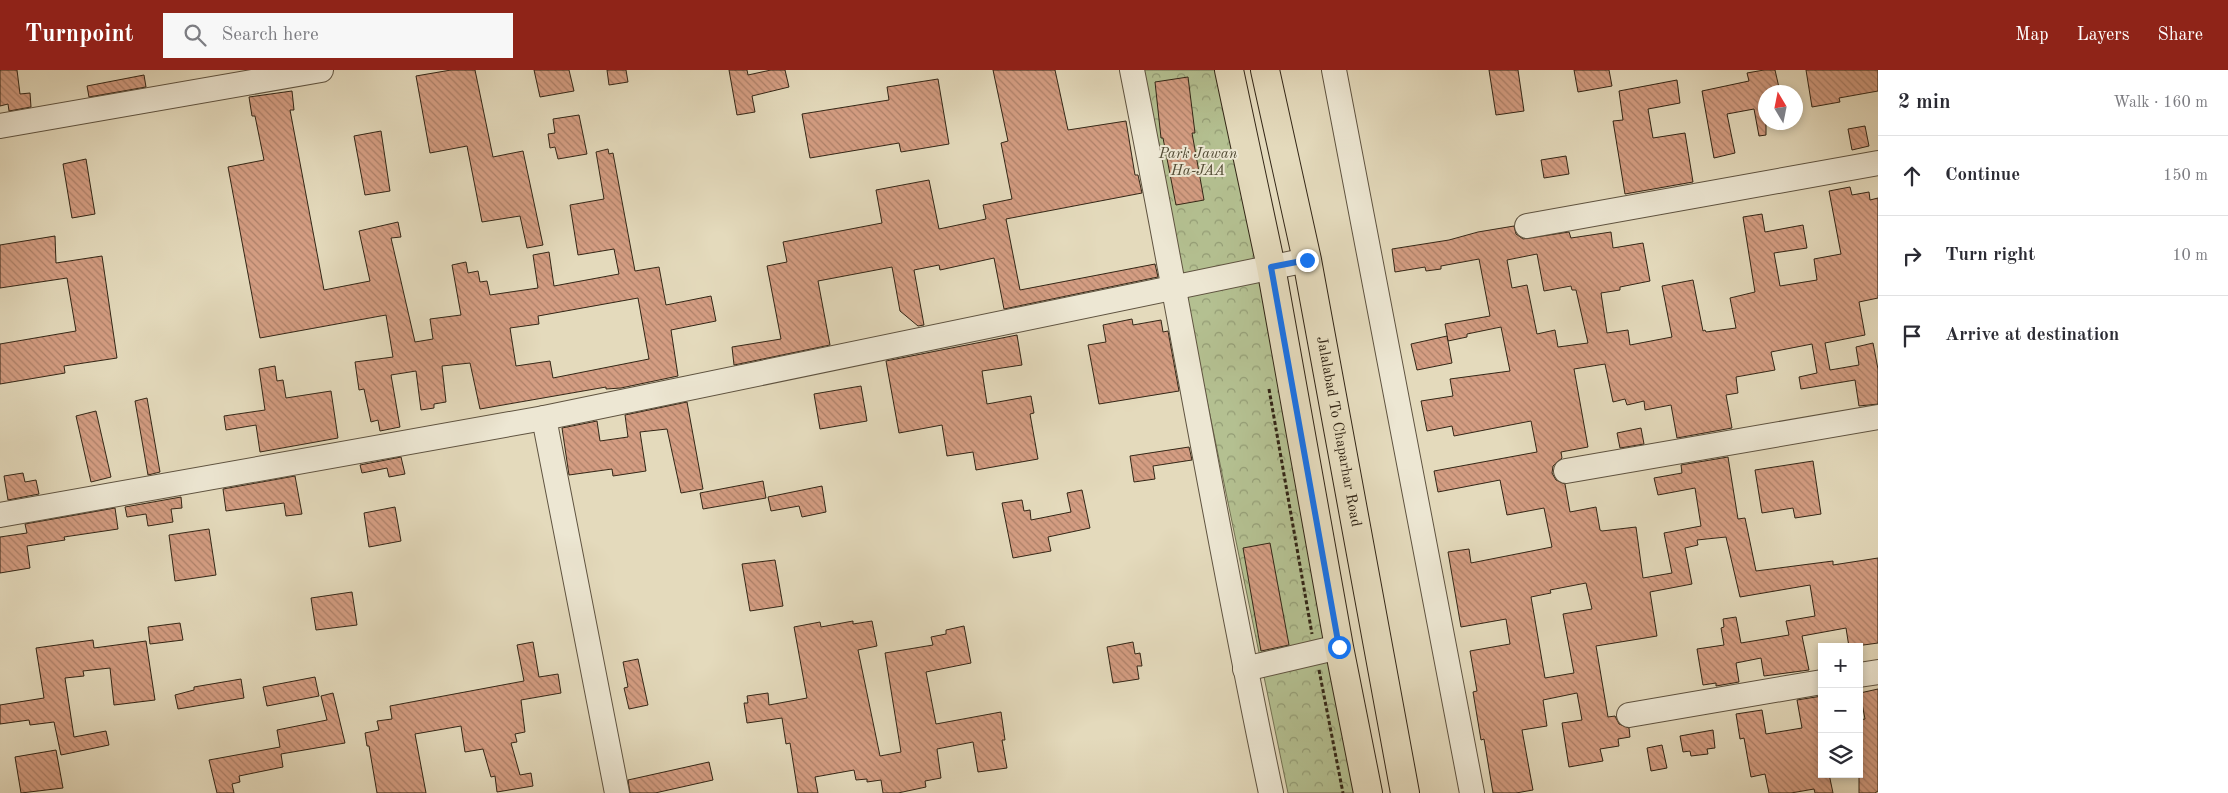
<!DOCTYPE html>
<html lang="en">
<head>
<meta charset="utf-8">
<style>
  body { margin:0; font-family:"Old Standard TT",serif; background:#f7f7f7; color:#2b2b33 }
  .controls { position:absolute; right:15px; bottom:15px; display:grid; overflow:hidden; border-radius:0px; box-shadow:0 2px 8px #0003 }
  .controls button { width:45px; height:45px; display:grid; place-items:center; padding:0; border:0; border-bottom:1px solid #e1e1e2; background:#fff; color:#2b2b33; font:25px sans-serif }
  .compass { position:absolute; left:1758px; top:15px; width:45px; height:45px; border-radius:50%; background:#fff; box-shadow:0 2px 8px #0003; rotate:350deg }
  .stop { position:absolute; width:15px; height:15px; margin:-11px; border:4px solid #1a73e8; border-radius:50%; background:#fff }
  .stop.end { background:#1a73e8; border-color:#fff; box-shadow:0 1px 5px #0008 }
  .list { margin:0; padding:0; list-style:none }
  h2 { display:flex; justify-content:space-between; align-items:center; height:65px; margin:0; padding:0 20px; font-size:21px }
  h2 small { font-size:16px; font-weight:400; color:#7c7c81 }
  .list li { display:grid; grid-template-columns:32px 1fr auto; gap:15px; align-items:center; box-sizing:border-box; height:80px; padding:0 20px; border-top:1px solid #e1e1e2 }
  .list b { display:block; font-size:19px; white-space:nowrap }
  .list em { font-size:16px; font-style:normal; color:#7c7c81 }
  .icon { flex:none; width:28px; height:28px; fill:none; stroke:currentColor; stroke-width:2; stroke-linecap:round; stroke-linejoin:round }
  .map { position:relative; flex:none; width:1878px; height:723px; overflow:hidden }
  header { display:flex; align-items:center; gap:30px; box-sizing:border-box; height:70px; padding:0 25px; background:#8f2418; color:#fff }
  header strong { font-size:24px }
  nav { display:flex; gap:28px; margin-inline-start:auto; font-size:18px }
  .search { width:350px; height:45px; background:#f7f7f7; display:flex; align-items:center; gap:12px; box-sizing:border-box; padding:0 18px; border-radius:0px; color:#7c7c81; font-size:19px }
  main { display:flex }
  aside { flex:1; background:#fff }
  .map>svg:first-child { display:block }
</style>
</head>
<body>
<header>
<strong>Turnpoint</strong>
<div class="search"><svg class="icon" aria-label="search" viewBox="0 0 24 24"><circle cx="10" cy="10" r="6"/><path d="M15 15l6 6"/></svg>Search here</div>
<nav><a>Map</a><a>Layers</a><a>Share</a></nav>
</header>
<main>
<div class="map">
<svg width="1878" height="723" viewBox="0 0 1878 723">
  <defs>
    <pattern id="park-crowns" width="20" height="18" patternUnits="userSpaceOnUse" patternTransform="scale(1.25)"><rect width="20" height="18" fill="#b4c091"/><path d="M2 6a3 3 0 1 1 6 0M12 15a3 3 0 1 1 6 0" fill="none" stroke="#939c75"/></pattern>
    <pattern id="building-back-hatch" width="6" height="6" patternUnits="userSpaceOnUse" patternTransform="scale(1.25)"><rect width="6" height="6" fill="#d49d82"/><path d="M-1 5l2 2M0 0l6 6M5-1l2 2" fill="none" stroke="#ad8069"/></pattern>
  </defs>
  <rect width="100%" height="100%" fill="#e4dabc"/>
  <filter id="stains"><feTurbulence type="fractalNoise" baseFrequency=".004" numOctaves="4"/><feColorMatrix values="0 0 0 0 .2 0 0 0 0 .09 0 0 0 0 .02 0 0 0 .5 -.17"/></filter>
  <radialGradient id="worn" r=".72"><stop offset=".6" stop-color="#630" stop-opacity="0"/><stop offset="1" stop-color="#630" stop-opacity=".3"/></radialGradient>
  <!-- park -->
  <polygon fill="url(#park-crowns)" stroke="#747354" points="1141,0 1220,0 1355,723 1288,723 1160,103"/>
  <!-- building -->
  <g fill="url(#building-back-hatch)" stroke="#332616" fill-rule="evenodd">
    <polygon points="0,0 17,0 20,24 30,23 31,37 9,41 8,34 0,36"/>
    <polygon points="451,0 475,0 493,87 523,81 543,175 527,178 520,146 482,152 467,76 430,83 416,6"/>
    <polygon points="534,0 569,0 574,21 540,27"/>
    <polygon points="607,0 626,0 628,12 609,15"/>
    <polygon points="729,0 747,0 748,5 771,0 785,0 789,17 752,26 755,42 737,45"/>
    <polygon points="993,0 1055,0 1068,60 1126,51 1135,105 1138,105 1142,123 1006,149 1020,220 1155,194 1158,207 1004,239 994,188 940,200 939,195 914,200 924,255 918,256 900,241 892,197 818,211 830,275 734,295 732,277 781,269 767,196 787,192 783,172 882,153 876,120 929,110 939,159 986,149 983,135 1012,129 1001,73 1008,71"/>
    <polygon points="1489,0 1518,0 1524,41 1496,45"/>
    <polygon points="1574,0 1609,0 1612,16 1578,22"/>
    <polygon points="1764,0 1775,0 1780,22 1766,22 1766,65 1759,66 1754,39 1727,44 1735,83 1714,88 1702,21 1749,11 1747,3"/>
    <polygon points="1806,0 1878,0 1878,21 1839,28 1840,32 1812,37"/>
    <polygon points="144,5 146,17 89,27 87,16"/>
    <polygon points="1188,7 1195,63 1192,63 1204,130 1176,135 1163,68 1161,68 1155,12"/>
    <polygon points="938,9 949,74 901,82 899,73 810,88 802,44 889,30 887,17"/>
    <polygon points="1677,10 1680,33 1648,39 1653,68 1685,63 1693,112 1625,124 1613,51 1623,50 1619,21"/>
    <path d="M292,21L294,40H290L324,220L370,211L359,161L398,152L401,167L391,168L415,272L433,269L430,249L461,245L452,195L466,192L468,203L478,201L480,212L487,211L490,225L538,218L533,185L549,182L554,216L619,204L614,179L578,185L570,135L604,129L596,82L608,79L609,84L613,83L635,201L659,197L666,235L711,226L716,251L671,260L678,306L621,318L606,319V317L480,339L470,293L442,296L446,332L434,334V338L421,340L416,301L391,305L400,357L380,361L378,350L371,352L364,319L359,320L355,292L393,287L386,245L260,268L228,97L264,90L255,46H252L249,27ZM638,228L649,289L553,308L550,291L516,296L510,258L539,254L538,246Z"/>
    <polygon points="579,45 587,84 558,89 555,77 550,78 548,64 555,63 553,49"/>
    <polygon points="1865,56 1869,76 1852,80 1848,59"/>
    <polygon points="381,61 390,121 365,125 354,66"/>
    <polygon points="1566,86 1569,104 1544,108 1541,90"/>
    <polygon points="86,89 95,144 72,148 63,94"/>
    <path d="M1850,117L1852,125L1869,122L1870,130L1878,128V228L1859,232L1865,265L1825,273L1830,300L1859,295L1856,277L1873,273L1878,299V334L1859,336L1855,310L1801,319L1799,307L1817,303L1812,274L1771,282L1775,300L1736,307L1738,323L1726,325L1732,358L1677,368L1671,335L1645,340L1644,331L1627,335L1625,329L1613,332L1605,294L1574,299L1588,377L1561,382L1562,388L1553,396L1552,403L1556,410L1565,414L1570,442L1596,437L1600,460L1602,461L1636,457L1643,508L1672,503L1664,463L1701,456L1695,418L1658,425L1654,408L1682,403L1681,395L1728,387L1738,449L1745,448L1756,501L1833,491V495L1878,488V573L1849,577L1846,558L1802,566L1809,600L1764,606L1761,588L1736,593L1739,612L1716,616V613L1703,615L1697,579L1724,575L1721,558L1724,557L1723,549L1736,547L1741,573L1789,565L1786,551L1815,546L1810,515L1740,527L1726,467L1697,470L1698,475L1685,478L1692,514L1650,522L1657,566L1596,576L1608,647L1615,646L1619,654L1629,658L1630,667L1618,669L1619,676L1600,679L1603,691L1569,697L1562,653L1582,650L1577,623L1543,630L1547,656L1522,660L1533,720L1516,723H1493L1484,669L1481,670L1473,622L1477,621L1470,581L1510,574L1506,549L1461,557L1448,482L1469,479L1471,493L1552,477L1544,438L1507,445L1500,410L1438,422L1434,401L1537,382L1531,351L1454,366L1452,356L1427,361L1421,331L1453,326L1450,309L1510,301L1501,257L1467,264V267L1448,271L1445,254L1490,246L1479,189L1441,196V199L1426,201L1425,197L1395,202L1392,179L1449,170L1478,162L1514,156L1516,164L1523,169L1569,162L1571,168L1611,162L1613,178L1643,173L1650,211L1620,217V220L1601,223L1607,263L1628,260L1630,275L1672,267L1662,216L1693,210L1703,261L1705,260L1706,262L1736,258L1730,228L1755,222L1743,147L1762,144L1765,162L1803,155L1807,178L1774,183L1780,216L1817,210L1814,189L1841,184L1829,121ZM1537,184L1544,221L1571,216L1572,220H1576L1588,273L1558,277L1555,260L1537,264L1527,215L1512,218L1507,190ZM1586,513L1592,539L1563,544L1574,603L1545,608L1531,527L1551,523L1550,520Z"/>
    <polygon points="55,166 56,193 102,186 117,288 64,296 65,303 0,314 0,274 76,261 67,208 0,218 0,175"/>
    <polygon points="1132,249 1133,255 1161,250 1163,262 1168,261 1179,321 1099,334 1088,275 1106,272 1103,255"/>
    <polygon points="1017,265 1022,295 982,301 987,334 1031,326 1034,343 1030,344 1038,389 976,400 973,382 947,386 942,355 899,363 886,291"/>
    <polygon points="1447,266 1452,293 1417,300 1411,274"/>
    <polygon points="275,296 277,311 283,310 286,328 331,321 338,368 260,382 256,355 226,360 224,346 265,340 259,299"/>
    <polygon points="861,316 867,351 820,359 814,324"/>
    <polygon points="147,328 160,402 148,405 135,331"/>
    <polygon points="687,332 703,419 681,423 667,359 640,362 646,401 613,406 612,399 569,405 562,358 597,351 600,371 628,367 625,345"/>
    <polygon points="96,341 111,407 91,412 76,346"/>
    <polygon points="1641,358 1644,374 1620,378 1617,363"/>
    <polygon points="1189,377 1192,390 1153,396 1155,409 1134,412 1130,386"/>
    <polygon points="401,387 405,404 389,407 387,398 362,403 360,395"/>
    <polygon points="1813,391 1821,444 1795,448 1793,438 1762,443 1755,400"/>
    <polygon points="23,403 25,412 36,410 39,424 8,430 4,406"/>
    <polygon points="295,406 302,444 286,446 284,433 226,441 223,419"/>
    <polygon points="763,411 766,428 703,439 700,423"/>
    <polygon points="822,416 826,442 802,447 799,436 771,441 768,427"/>
    <polygon points="1082,420 1090,458 1048,467 1051,481 1013,488 1002,433 1022,430 1024,441 1030,440 1031,450 1071,442 1067,423"/>
    <polygon points="181,427 182,438 171,439 173,452 148,456 146,444 127,447 125,437"/>
    <polygon points="395,437 401,471 369,477 364,443"/>
    <polygon points="115,438 118,459 64,467 65,470 27,476 30,498 0,503 0,467 27,463 25,454"/>
    <polygon points="209,459 216,505 175,511 169,465"/>
    <polygon points="1270,473 1289,575 1261,581 1243,478"/>
    <polygon points="775,490 783,536 750,541 742,494"/>
    <polygon points="352,522 357,555 316,560 311,528"/>
    <polygon points="853,551 853,554 872,551 877,576 858,580 880,686 901,682 885,583 933,575 931,567 946,564 946,560 964,556 971,593 926,602 936,654 1001,642 1005,670 1002,670 1007,698 978,702 973,672 937,679 941,708 925,711 926,717 898,723 883,723 881,710 867,712 867,709 856,710 854,700 815,707 818,723 798,723 790,673 786,674 782,648 747,653 744,633 748,633 747,626 768,623 769,635 807,628 794,557 820,552 821,557"/>
    <polygon points="180,553 183,570 150,574 148,557"/>
    <polygon points="93,570 94,578 146,571 155,630 114,635 110,598 83,601 84,606 65,608 74,667 106,661 109,675 61,685 54,652 30,655 29,650 0,654 0,635 44,628 36,578"/>
    <polygon points="533,572 539,607 558,604 561,623 521,630 525,662 515,664 517,672 511,673 520,705 531,703 533,716 497,722 495,706 491,707 483,679 465,682 461,656 415,664 426,723 377,723 369,676 367,676 365,663 379,660 377,651 392,649 390,636 524,611 517,575"/>
    <polygon points="1133,572 1135,584 1140,583 1142,596 1137,596 1139,609 1113,613 1107,577"/>
    <polygon points="638,589 648,635 629,639 624,618 628,617 623,592"/>
    <polygon points="315,607 319,626 267,636 263,617"/>
    <polygon points="241,609 244,628 178,639 175,625 194,620 194,617"/>
    <polygon points="1878,619 1878,721 1875,723 1859,723 1859,650 1865,649 1860,623"/>
    <polygon points="333,623 345,673 281,684 283,697 239,706 240,712 232,714 234,723 217,723 209,690 280,677 277,660 327,650 321,626"/>
    <polygon points="1822,626 1822,704 1829,704 1833,723 1815,723 1814,719 1791,723 1769,723 1765,704 1751,707 1744,668 1740,669 1736,644 1762,640 1766,664 1802,658 1797,630"/>
    <polygon points="1713,660 1715,678 1707,679 1708,684 1691,686 1690,681 1683,682 1680,666"/>
    <polygon points="1662,675 1667,698 1651,701 1647,678"/>
    <polygon points="56,680 63,718 21,723 15,687"/>
    <polygon points="709,692 713,710 655,723 630,723 628,710"/>
  </g>
  <g fill="none" stroke-linecap="round" stroke-linejoin="round">
    <!-- minor casing -->
    <g stroke="#5f5340" stroke-width="26">
      <g id="minor">
        <path d="M1132,0C1180,241 1220,483 1271,723"/>
        <polyline points="1334,0 1472,723"/>
        <polyline points="0,56 321,0"/>
        <polyline points="1527,156 1878,93"/>
        <polyline points="1566,401 1878,347"/>
        <polyline points="0,445 544,348"/>
        <polyline points="1245,599 1339,577"/>
        <polyline points="1859,605 1878,602"/>
        <polyline points="1629,645 1822,612"/>
        <polyline points="617,723 544,348 1307,190"/>
      </g>
    </g>
    <!-- major casing -->
    <g stroke="#332616" stroke-width="30">
      <g id="major">
        <polyline points="1229,0 1271,197 1339,577 1368,723"/>
        <path id="s1" d="M1265,0L1307,190L1405,723"/>
      </g>
    </g>
    <!-- path -->
    <g stroke="#332616" stroke-width="3" stroke-dasharray="4 2.5" stroke-linecap="butt">
      <polyline points="1269,319 1312,564"/>
      <polyline points="1319,600 1343,723"/>
    </g>
    <!-- minor -->
    <use href="#minor" stroke="#ede7d3" stroke-width="24"/>
    <!-- major -->
    <use href="#major" stroke="#e4dabc" stroke-width="28"/>
  </g>
  <g fill="none" stroke-linecap="round" stroke-linejoin="round">
    <!-- route -->
    <polyline stroke="#1a73e8" stroke-width="6" points="1307,190 1271,197 1339,577"/>
  </g>
  <g text-anchor="middle" dominant-baseline="central" stroke-width="4" stroke-linejoin="round" paint-order="stroke">
    <!-- park labels -->
    <g font-size="15" font-style="italic" fill="#534c35" stroke="#ede7d3">
      <text x="1198" y="84">Park Jawan<tspan x="1198" dy="17">Ha-JAA</tspan></text>
    </g>
    <!-- street labels -->
    <g font-size="15" fill="#332616" stroke="#ede7d3">
      <text stroke="none"><textPath href="#s1" startOffset="369">Jalalabad To Chaparhar Road</textPath></text>
    </g>
  </g>
  <rect width="100%" height="100%" filter="url(#stains)"/>
  <rect width="100%" height="100%" fill="url(#worn)"/>
</svg>
<div class="controls">
<button>+</button>
<button>−</button>
<button><svg class="icon" aria-label="layers" viewBox="0 0 24 24"><path d="M12 4l9 5-9 5-9-5zM3 14l9 5 9-5"/></svg></button>
</div>
<svg class="compass" viewBox="-18 -18 36 36"><path d="M0-13l5 13h-10z" fill="#e53935"/><path d="M0 13l5-13h-10z" fill="#7c7c81"/></svg>
<div class="stop" style="left:1339px;top:577px"></div>
<div class="stop end" style="left:1307px;top:190px"></div>
</div>
<aside>
<h2>2 min<small>Walk · 160 m</small></h2>
<ul class="list">
<li><svg class="icon" aria-label="ahead" viewBox="0 0 24 24"><path d="M12 20V5M6 11l6-6 6 6"/></svg><div><b>Continue</b></div><em>150 m</em></li>
<li><svg class="icon" aria-label="right" viewBox="0 0 24 24"><path d="M7 20v-9h11M14 6l5 5-5 5"/></svg><div><b>Turn right</b></div><em>10 m</em></li>
<li><svg class="icon" aria-label="arrive" viewBox="0 0 24 24"><path d="M6 21V4h12l-3 4 3 4H6"/></svg><div><b>Arrive at destination</b></div></li>
</ul>
</aside>
</main>
</body>
</html>
